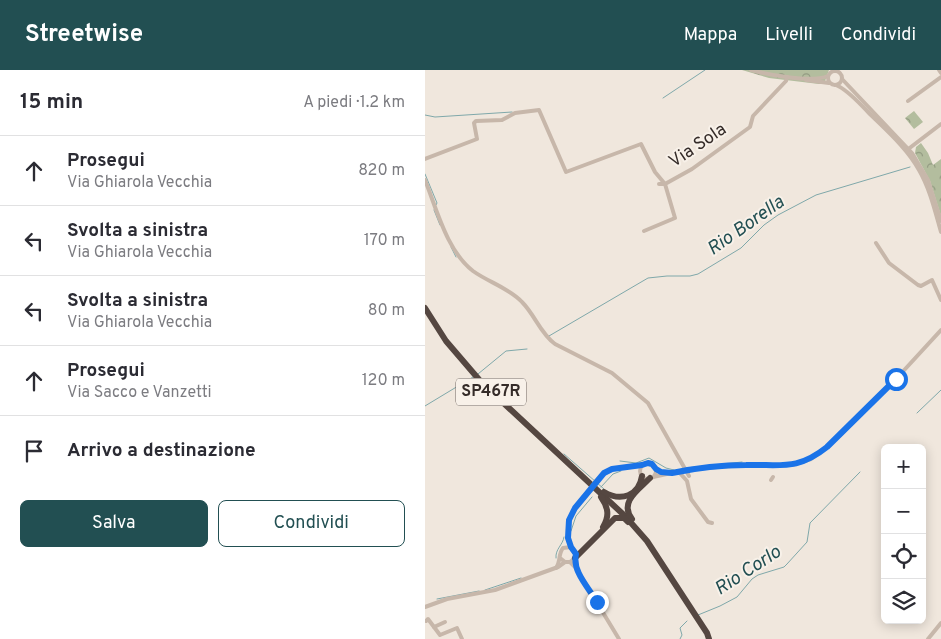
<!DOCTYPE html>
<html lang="it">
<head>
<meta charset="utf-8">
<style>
  body { margin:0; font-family:Overpass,sans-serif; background:#f7f7f7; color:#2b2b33 }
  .controls { position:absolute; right:15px; bottom:15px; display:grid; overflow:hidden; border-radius:8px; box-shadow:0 2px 12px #0003 }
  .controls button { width:45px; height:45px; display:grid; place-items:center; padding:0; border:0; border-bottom:1px solid #e1e1e2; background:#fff; color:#2b2b33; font:25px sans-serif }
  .stop { position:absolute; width:15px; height:15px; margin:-11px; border:4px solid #1a73e8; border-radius:50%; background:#fff }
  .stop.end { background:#1a73e8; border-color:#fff; box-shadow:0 1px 5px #0008 }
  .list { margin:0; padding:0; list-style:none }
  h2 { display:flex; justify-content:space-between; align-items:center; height:65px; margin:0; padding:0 20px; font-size:21px }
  h2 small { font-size:16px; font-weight:400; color:#7c7c81 }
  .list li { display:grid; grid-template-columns:32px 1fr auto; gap:15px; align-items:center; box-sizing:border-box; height:70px; padding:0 20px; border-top:1px solid #e1e1e2 }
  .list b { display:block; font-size:19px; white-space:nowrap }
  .list p { margin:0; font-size:16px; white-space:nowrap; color:#7c7c81 }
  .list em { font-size:16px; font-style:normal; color:#7c7c81 }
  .actions { display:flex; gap:10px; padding:15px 20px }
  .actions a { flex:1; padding:11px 0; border:1px solid #224f52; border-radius:8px; text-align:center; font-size:18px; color:#224f52 }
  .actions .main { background:#224f52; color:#fff }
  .icon { flex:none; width:28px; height:28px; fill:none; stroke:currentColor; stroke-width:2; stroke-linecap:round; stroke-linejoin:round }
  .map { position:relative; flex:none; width:516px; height:569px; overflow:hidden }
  header { display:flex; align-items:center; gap:30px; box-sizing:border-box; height:70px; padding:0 25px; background:#224f52; color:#fff }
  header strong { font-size:24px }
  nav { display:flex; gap:28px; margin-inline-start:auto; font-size:18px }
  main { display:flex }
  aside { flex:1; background:#fff }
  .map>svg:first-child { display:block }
</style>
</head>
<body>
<header>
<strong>Streetwise</strong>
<nav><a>Mappa</a><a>Livelli</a><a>Condividi</a></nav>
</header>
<main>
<aside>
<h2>15 min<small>A piedi · 1.2 km</small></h2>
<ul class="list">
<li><svg class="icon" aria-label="ahead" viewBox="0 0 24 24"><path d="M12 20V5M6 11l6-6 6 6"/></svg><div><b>Prosegui</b><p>Via Ghiarola Vecchia</p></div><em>820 m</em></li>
<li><svg class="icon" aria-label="left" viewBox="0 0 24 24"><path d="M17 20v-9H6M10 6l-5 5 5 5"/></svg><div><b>Svolta a sinistra</b><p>Via Ghiarola Vecchia</p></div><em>170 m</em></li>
<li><svg class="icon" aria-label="left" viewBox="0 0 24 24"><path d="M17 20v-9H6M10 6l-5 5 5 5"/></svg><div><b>Svolta a sinistra</b><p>Via Ghiarola Vecchia</p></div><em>80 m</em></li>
<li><svg class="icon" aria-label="ahead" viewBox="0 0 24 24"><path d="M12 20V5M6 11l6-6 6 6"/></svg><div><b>Prosegui</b><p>Via Sacco e Vanzetti</p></div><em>120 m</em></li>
<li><svg class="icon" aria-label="arrive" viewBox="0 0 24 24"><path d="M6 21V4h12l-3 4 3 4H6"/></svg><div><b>Arrivo a destinazione</b></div></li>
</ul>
<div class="actions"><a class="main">Salva</a><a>Condividi</a></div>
</aside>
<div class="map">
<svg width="516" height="569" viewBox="0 0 516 569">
  <defs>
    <pattern id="forest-crowns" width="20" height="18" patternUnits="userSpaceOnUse" patternTransform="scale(1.25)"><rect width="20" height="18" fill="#b3bd9e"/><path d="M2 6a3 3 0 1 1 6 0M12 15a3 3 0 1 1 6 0" fill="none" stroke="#929a81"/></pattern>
  </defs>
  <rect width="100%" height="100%" fill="#f0e7dd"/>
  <!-- forest -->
  <g fill="url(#forest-crowns)">
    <polygon points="317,0 404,0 399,14 394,14 344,8"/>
    <polygon points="489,41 498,52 489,59 480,48"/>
    <polygon points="496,73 503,83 508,95 516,89 516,146 505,111 490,83 491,77"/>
  </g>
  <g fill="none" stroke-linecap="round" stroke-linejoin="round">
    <!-- stream -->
    <g stroke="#7fa8aa" stroke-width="1">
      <polyline points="238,28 280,0"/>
      <polyline points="0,45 10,47 87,42"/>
      <polyline points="0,104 12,133 11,135"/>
      <polyline points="9,140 15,155"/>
      <polyline points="26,177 31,187"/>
      <polyline points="124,266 223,208 242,206 265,206 273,204 316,178 339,155 353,145 391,125 485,97"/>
      <polyline points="53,304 81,281 102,279"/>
      <polyline points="0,336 48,307"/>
      <polyline points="492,343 516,320"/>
      <polyline points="139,384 179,419"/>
      <polyline points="195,391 211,393 224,388 241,398 249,400"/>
      <polyline points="261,398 317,392"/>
      <polyline points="176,417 188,404 196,401"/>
      <polyline points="146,461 151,446 167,427"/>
      <path d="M131,488C130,479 138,475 139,467"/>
      <polyline points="60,520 96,508"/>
      <polyline points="12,529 54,521"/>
      <polyline points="273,545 295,536 312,527 327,509 333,505 359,497 362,494 382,472 385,453 435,402"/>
      <polyline points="255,569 257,565 255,558 262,551"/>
    </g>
    <!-- minor -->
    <g stroke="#c7b7aa" stroke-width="4">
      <path d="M326,0C344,5 386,13 403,6"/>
      <polyline points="514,0 516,3"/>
      <circle cx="410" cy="8" r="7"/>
      <polyline points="417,9 487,83 503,110 516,151"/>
      <polyline points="381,10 404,13"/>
      <path d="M411,15C423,20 434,33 443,42C461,60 482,78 494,100C505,119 510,141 516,162"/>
      <polyline points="483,31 516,7"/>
      <polyline points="482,80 516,54"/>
      <polyline points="0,89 52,69 49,53 51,51 77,50 90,43 114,40 141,102 216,74 230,102 240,114 234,114"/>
      <path d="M0,110C12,140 22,181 48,201C63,212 84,218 97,232C110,245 115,263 130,274L187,303L223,333L264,406"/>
      <polyline points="219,161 250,148 240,114 267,99 325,57 328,46 361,11 362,7"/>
      <polyline points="451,173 464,193 493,215 496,216 507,210 516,230"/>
      <circle cx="223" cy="401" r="8"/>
      <polyline points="253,401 262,411 266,429 283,452 287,453"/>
      <polyline points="228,407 260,400 292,397 321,395 367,395 386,389 402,377 414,366 471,309 516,260"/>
      <polyline points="346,410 348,407"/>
      <path d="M171,411C187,395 197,398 217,395"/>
      <path d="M146,477C137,451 148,440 164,421"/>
      <polyline points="145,492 151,498 194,569"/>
      <path d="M131,498C136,491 133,484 138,478L146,477L150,482V488L145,492H140L135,488"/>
      <polyline points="0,537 22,529 70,520 133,497 140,492"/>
      <polyline points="1,551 3,549 15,565 32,558 37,569"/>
      <polyline points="9,557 20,552"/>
      <polyline points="503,569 516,553"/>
    </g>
    <!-- highway -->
    <g stroke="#554741" stroke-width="6">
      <polyline points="0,238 21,271 57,313 200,446 222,471 282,563 284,569"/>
      <path d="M179,422C196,432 214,426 217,406"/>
      <path d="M176,427C183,437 185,446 178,457"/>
      <path d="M207,449C194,432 213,420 225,408"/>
      <polyline points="150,488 190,448 199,448 203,452"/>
    </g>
    <!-- minor-bridge -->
    <polyline stroke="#c7b7aa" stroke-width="4" points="164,421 171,411"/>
  </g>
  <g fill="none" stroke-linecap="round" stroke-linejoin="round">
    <!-- route -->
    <path stroke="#1a73e8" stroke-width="6" d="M172,532C163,517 147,501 151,484L146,477L143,468L144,450L150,438L179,403L187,399L217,395L223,393L227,394L231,399L236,402L247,403C271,398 297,395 321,395C356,394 372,401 402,377L471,309"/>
  </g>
  <g text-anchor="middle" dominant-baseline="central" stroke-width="4" stroke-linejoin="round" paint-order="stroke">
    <!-- shield labels -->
    <rect fill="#f8f1e9" stroke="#706763" stroke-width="1" x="31" y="308.5" width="70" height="27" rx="4"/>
    <g font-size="16" font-weight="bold" fill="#352c29">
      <text x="66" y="322">SP467R</text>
    </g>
    <!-- street labels -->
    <g font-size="18" fill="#352c29" stroke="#f8f1e9">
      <text transform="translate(273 76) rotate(-34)">Via Sola</text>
    </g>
    <!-- water labels -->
    <g font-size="19" font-style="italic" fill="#224f52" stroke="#f8f1e9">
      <text transform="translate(321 156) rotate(-35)">Rio Borella</text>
      <text transform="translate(323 501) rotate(-33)">Rio Corlo</text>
    </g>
  </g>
</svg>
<div class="controls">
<button>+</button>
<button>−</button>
<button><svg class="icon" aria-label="locate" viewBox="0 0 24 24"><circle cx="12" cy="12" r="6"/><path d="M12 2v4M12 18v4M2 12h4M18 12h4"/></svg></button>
<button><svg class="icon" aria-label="layers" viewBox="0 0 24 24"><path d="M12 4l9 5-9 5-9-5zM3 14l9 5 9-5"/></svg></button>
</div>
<div class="stop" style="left:471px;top:309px"></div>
<div class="stop end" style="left:172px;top:532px"></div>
</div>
</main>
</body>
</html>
